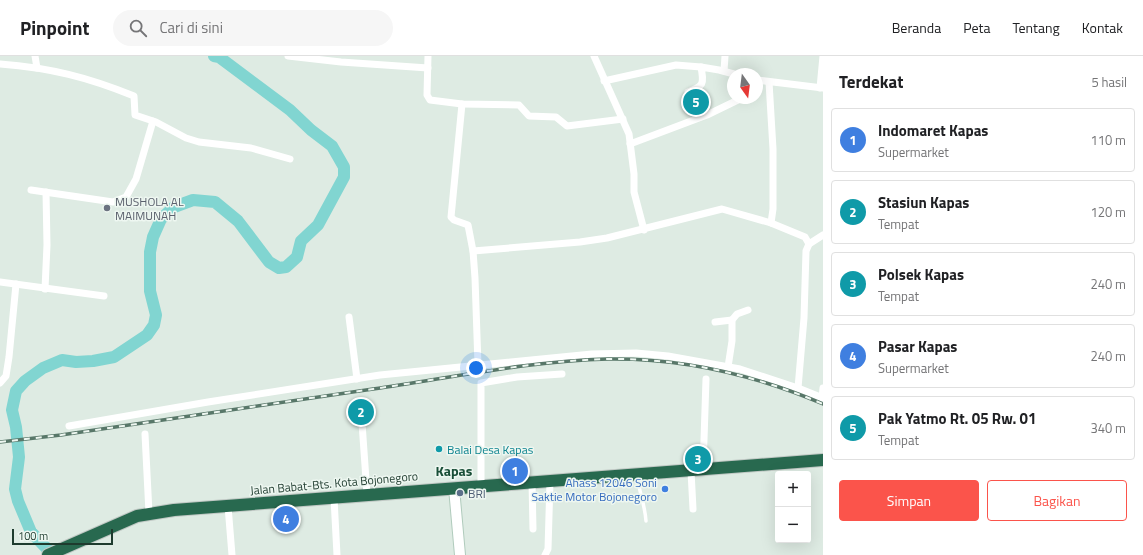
<!DOCTYPE html>
<html lang="id">
<head>
<meta charset="utf-8">
<style>
  body { margin:0; font-family:"Titillium Web",sans-serif; background:#f6f6f6; color:#202124 }
  .controls { position:absolute; right:12px; bottom:12px; display:grid; overflow:hidden; border-radius:4px; box-shadow:0 4px 16px #0002 }
  .controls button { width:36px; height:36px; display:grid; place-items:center; padding:0; border:0; border-bottom:1px solid #e0e0e0; background:#fff; color:#202124; font:20px sans-serif }
  .compass { position:absolute; left:727px; top:12px; width:36px; height:36px; border-radius:50%; background:#fff; box-shadow:0 4px 16px #0002; rotate:166deg }
  .scale { position:absolute; left:12px; bottom:10px; width:101px; box-sizing:border-box; padding-left:4px; border:2px solid #1e3b2e; border-top:0; font-size:11px; line-height:14px; white-space:nowrap; color:#1e3b2e; -webkit-text-stroke:3px #eef7f1; paint-order:stroke }
  .you { position:absolute; left:476px; top:312px; width:14px; height:14px; margin:-10px; border:3px solid #fff; border-radius:50%; background:#1a73e8; box-shadow:0 0 0 6px #1a73e833 }
  .badge { display:grid; place-items:center; width:26px; height:26px; border-radius:50%; background:#fb544b; color:#fff; font-size:13px; font-weight:700 }
  .pin { position:absolute; translate:-50% -50%; border:2px solid #fff; box-shadow:0 1px 4px #0006 }
  .list { margin:0; padding:0; list-style:none }
  h2 { display:flex; justify-content:space-between; align-items:center; height:52px; margin:0; padding:0 16px; font-size:17px }
  h2 small { font-size:13px; font-weight:400; color:#757577 }
  .list li { display:grid; grid-template-columns:26px 1fr auto; gap:12px; align-items:center; box-sizing:border-box; height:64px; margin:0 8px 8px; padding:0 8px; border:1px solid #e0e0e0; border-radius:4px }
  .list b { display:block; font-size:15px; white-space:nowrap }
  .list p { margin:0; font-size:13px; white-space:nowrap; color:#757577 }
  .list em { font-size:13px; font-style:normal; color:#757577 }
  .actions { display:flex; gap:8px; padding:12px 16px }
  .actions a { flex:1; padding:9px 0; border:1px solid #fb544b; border-radius:4px; text-align:center; font-size:14px; color:#fb544b }
  .actions .main { background:#fb544b; color:#fff }
  .icon { flex:none; width:22px; height:22px; fill:none; stroke:currentColor; stroke-width:2; stroke-linecap:round; stroke-linejoin:round }
  .map { position:relative; flex:none; width:823px; height:499px; overflow:hidden }
  header { display:flex; align-items:center; gap:24px; box-sizing:border-box; height:56px; padding:0 20px; background:#fff; border-bottom:1px solid #e0e0e0 }
  header strong { font-size:19px }
  nav { display:flex; gap:22px; margin-inline-start:auto; font-size:14px }
  .search { width:280px; height:36px; background:#f6f6f6; display:flex; align-items:center; gap:10px; box-sizing:border-box; padding:0 14px; border-radius:22px; color:#757577; font-size:15px }
  main { display:flex }
  aside { flex:1; background:#fff }
  .map>svg:first-child { display:block }
</style>
</head>
<body>
<header>
<strong>Pinpoint</strong>
<div class="search"><svg class="icon" aria-label="search" viewBox="0 0 24 24"><circle cx="10" cy="10" r="6"/><path d="M15 15l6 6"/></svg>Cari di sini</div>
<nav><a>Beranda</a><a>Peta</a><a>Tentang</a><a>Kontak</a></nav>
</header>
<main>
<div class="map">
<svg width="823" height="499" viewBox="0 0 823 499">
  <rect width="100%" height="100%" fill="#deebe3"/>
  <g fill="none" stroke-linecap="round" stroke-linejoin="round">
    <!-- river -->
    <polyline stroke="#81d5d1" stroke-width="12" points="53,499 31,476 18,445 15,433 19,401 16,371 12,354 16,335 25,325 43,312 62,304 76,306 93,305 114,301 147,279 154,269 156,259 150,235 150,196 153,181 161,163 174,151 193,144 215,146 238,165 269,206 279,212 286,211 297,201 301,185 318,169 344,121 344,111 332,90 311,74 290,54 219,1 214,0"/>
    <!-- secondary casing -->
    <g stroke="#b0cbbc" stroke-width="12">
      <polyline id="secondary" points="454,432 460,499"/>
    </g>
    <!-- highway casing -->
    <g stroke="#c0c8c4" stroke-width="14">
      <polyline id="highway" points="48,499 137,460 174,454 823,404"/>
    </g>
    <!-- lane -->
    <path stroke="#fff" stroke-width="3.5" d="M637,420C639,435 645,449 646,465"/>
    <!-- street -->
    <g stroke="#fff" stroke-width="7">
      <polyline points="35,0 37,12"/>
      <polyline points="288,0 341,6 428,12"/>
      <polyline points="428,0 427,39 430,44 462,48 519,49 529,60 556,61 567,70 623,63"/>
      <polyline points="594,0 629,78 634,118 634,136 644,174"/>
      <path d="M0,8C51,12 87,21 134,40L135,59L156,66L186,82L199,86L251,92L290,103"/>
      <polyline points="724,15 725,0"/>
      <polyline points="757,24 823,32"/>
      <polyline points="604,25 676,9 701,11"/>
      <polyline points="769,26 773,93 773,153 771,167"/>
      <polyline points="820,32 823,0"/>
      <path d="M688,36C704,30 704,28 701,11L719,14L734,18"/>
      <polyline points="462,48 451,161 454,164 468,169 473,195 475,222 478,309"/>
      <polyline points="630,88 707,59 742,42"/>
      <polyline points="31,134 113,146 126,141 136,123 153,65"/>
      <polyline points="473,195 580,186 607,182 722,153 771,167 805,181 809,188"/>
      <polyline points="0,226 104,240"/>
      <polyline points="45,233 47,189 46,136"/>
      <polyline points="349,261 357,323"/>
      <polyline points="715,266 732,264"/>
      <polyline points="728,311 732,285 732,264 737,258 748,254"/>
      <polyline points="0,327 6,320 9,301 16,228"/>
      <polyline points="798,332 804,262 806,195 809,188 823,179"/>
      <polyline points="822,342 823,332"/>
      <polyline points="362,367 367,438"/>
      <polyline points="69,370 208,346 380,319 592,298 636,297 668,300 740,313 798,332 823,342"/>
      <polyline points="145,378 149,457"/>
      <polyline points="703,414 706,323"/>
      <polyline points="691,415 693,453"/>
      <polyline points="532,426 533,473"/>
      <polyline points="481,430 481,327 517,321 562,318"/>
      <polyline points="334,442 337,499"/>
      <polyline points="228,450 232,499"/>
      <polyline points="545,499 548,493 550,425"/>
    </g>
    <!-- secondary -->
    <use href="#secondary" stroke="#fff" stroke-width="10"/>
    <!-- highway -->
    <use href="#highway" stroke="#28694f" stroke-width="12"/>
    <!-- rail casing -->
    <g stroke="#587769" stroke-width="3.5">
      <path id="rail" d="M0,386L61,379C165,364 269,348 373,333C450,322 529,305 608,303C682,302 755,319 823,348"/>
    </g>
    <!-- rail -->
    <use href="#rail" stroke="#eef7f1" stroke-width="2" stroke-dasharray="6" stroke-linecap="butt"/>
  </g>
  <!-- markers -->
  <circle fill="#6b7280" stroke="#eef7f1" stroke-width="1.5" cx="107" cy="152" r="4"/>
  <circle fill="#0f9aa8" stroke="#eef7f1" stroke-width="1.5" cx="439" cy="393" r="4"/>
  <circle fill="#3f7fe0" stroke="#eef7f1" stroke-width="1.5" cx="665" cy="433" r="4"/>
  <circle fill="#5c6f8a" stroke="#eef7f1" stroke-width="1.5" cx="460" cy="437" r="4"/>
  <g text-anchor="middle" dominant-baseline="central" stroke-width="3" stroke-linejoin="round" paint-order="stroke">
    <!-- worship labels -->
    <g font-size="12" fill="#5b616d" stroke="#eef7f1" text-anchor="start">
      <text x="115" y="145">MUSHOLA AL<tspan x="115" dy="14">MAIMUNAH</tspan></text>
    </g>
    <!-- culture labels -->
    <g font-size="12" fill="#0d838f" stroke="#eef7f1" text-anchor="start">
      <text x="447" y="393">Balai Desa Kapas</text>
    </g>
    <!-- shop labels -->
    <g font-size="12" fill="#366cbe" stroke="#eef7f1" text-anchor="end">
      <text x="657" y="426">Ahass 12046 Soni<tspan x="657" dy="14">Saktie Motor Bojonegoro</tspan></text>
    </g>
    <!-- street labels -->
    <g font-size="12" fill="#1e3b2e" stroke="#eef7f1">
      <text transform="translate(334 427) rotate(-5)">Jalan Babat-Bts. Kota Bojonegoro</text>
    </g>
    <!-- service labels -->
    <g font-size="12" fill="#4e5e75" stroke="#eef7f1" text-anchor="start">
      <text x="468" y="437">BRI</text>
    </g>
    <!-- quarter labels -->
    <g font-size="14" font-weight="bold" fill="#194e37" stroke="#eef7f1">
      <text x="454" y="414">Kapas</text>
    </g>
  </g>
</svg>
<div class="controls">
<button>+</button>
<button>−</button>
</div>
<svg class="compass" viewBox="-18 -18 36 36"><path d="M0-13l5 13h-10z" fill="#e53935"/><path d="M0 13l5-13h-10z" fill="#757577"/></svg>
<div class="scale">100 m</div>
<div class="you"></div>
<div class="pin badge" style="left:515px;top:415px;background:#3f7fe0">1</div>
<div class="pin badge" style="left:361px;top:356px;background:#0f9aa8">2</div>
<div class="pin badge" style="left:698px;top:403px;background:#0f9aa8">3</div>
<div class="pin badge" style="left:286px;top:463px;background:#3f7fe0">4</div>
<div class="pin badge" style="left:696px;top:46px;background:#0f9aa8">5</div>
</div>
<aside>
<h2>Terdekat<small>5 hasil</small></h2>
<ul class="list">
<li><span class="badge" style="background:#3f7fe0">1</span><div><b>Indomaret Kapas</b><p>Supermarket</p></div><em>110 m</em></li>
<li><span class="badge" style="background:#0f9aa8">2</span><div><b>Stasiun Kapas</b><p>Tempat</p></div><em>120 m</em></li>
<li><span class="badge" style="background:#0f9aa8">3</span><div><b>Polsek Kapas</b><p>Tempat</p></div><em>240 m</em></li>
<li><span class="badge" style="background:#3f7fe0">4</span><div><b>Pasar Kapas</b><p>Supermarket</p></div><em>240 m</em></li>
<li><span class="badge" style="background:#0f9aa8">5</span><div><b>Pak Yatmo Rt. 05 Rw. 01</b><p>Tempat</p></div><em>340 m</em></li>
</ul>
<div class="actions"><a class="main">Simpan</a><a>Bagikan</a></div>
</aside>
</main>
</body>
</html>
